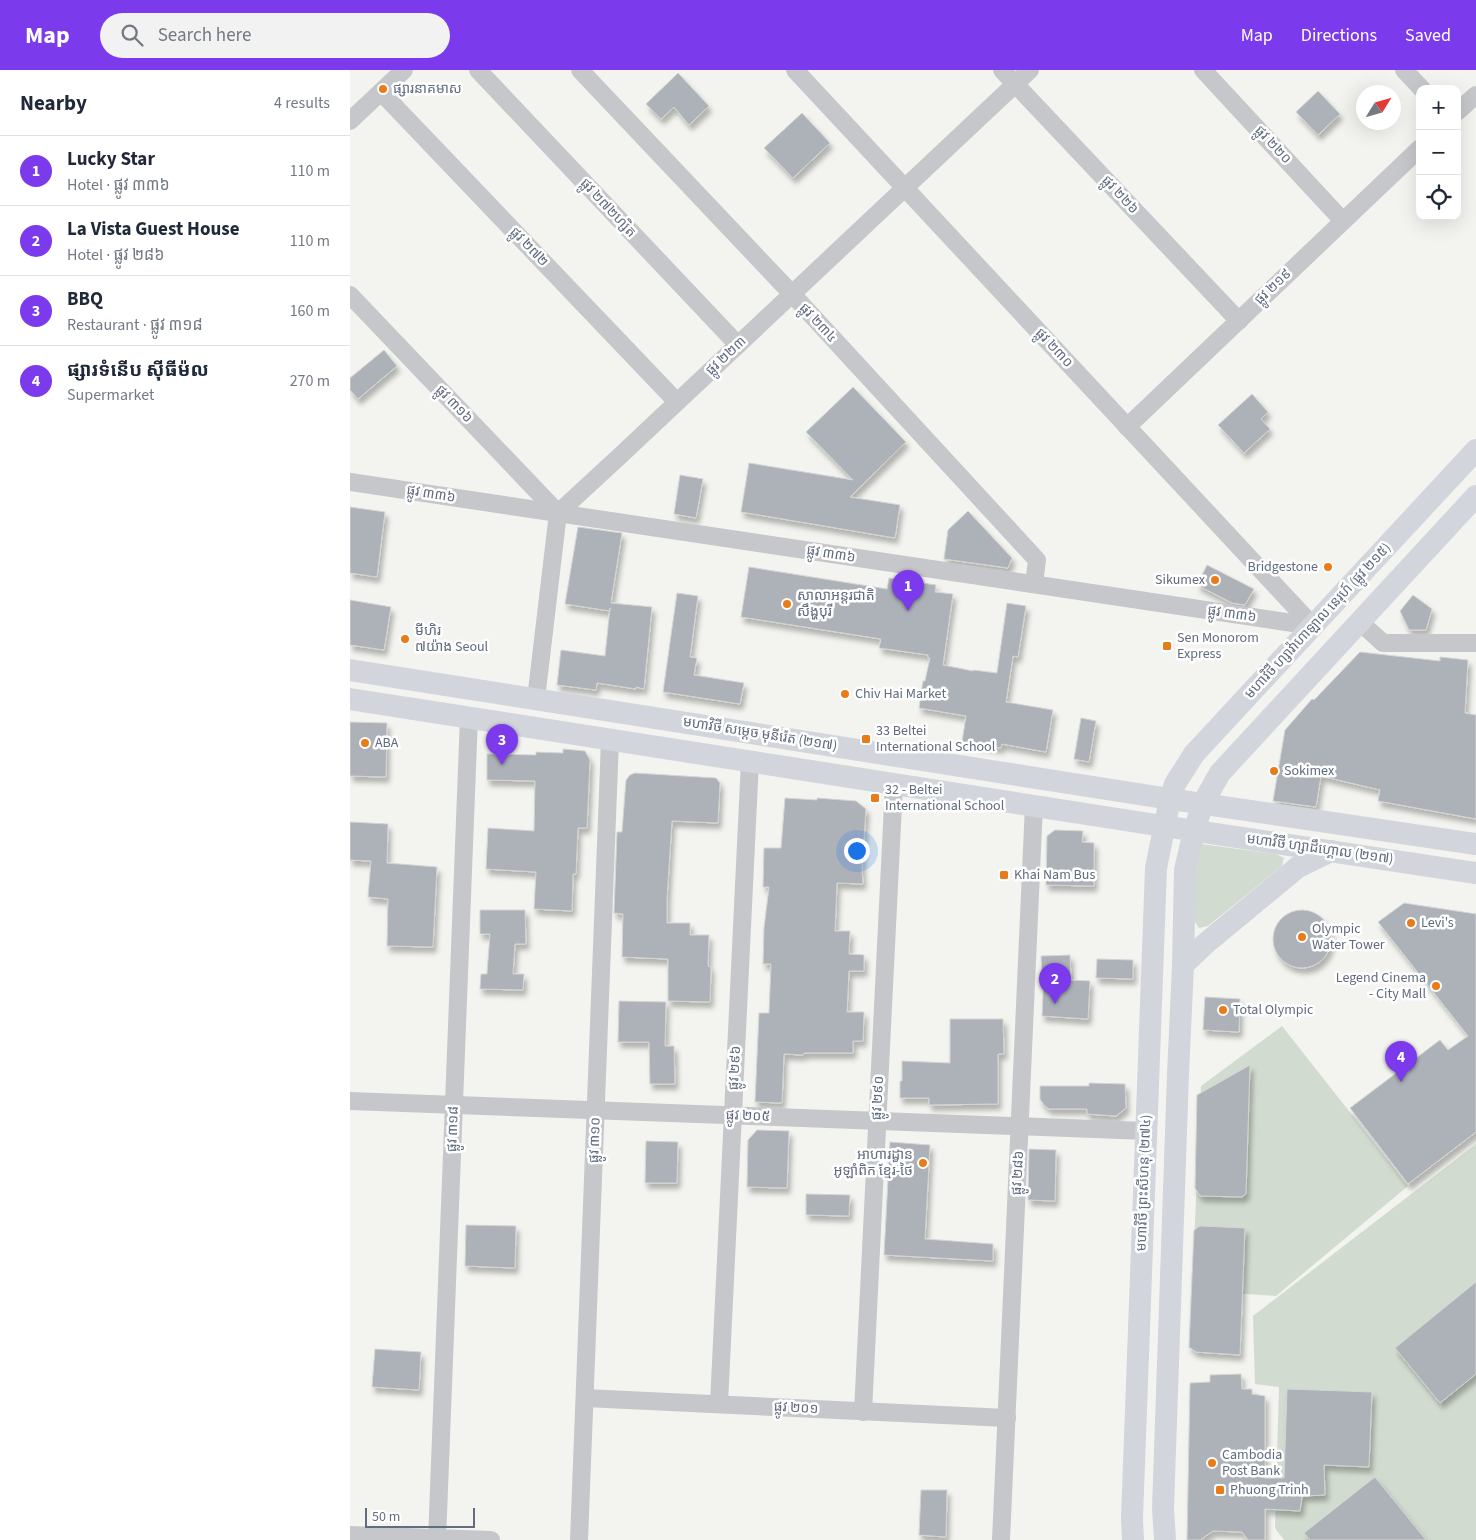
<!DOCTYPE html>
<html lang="en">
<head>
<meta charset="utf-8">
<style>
  body { margin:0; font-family:"Source Sans 3","Noto Sans Khmer",sans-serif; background:#f2f2f3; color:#1f2937 }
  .controls { position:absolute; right:15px; top:15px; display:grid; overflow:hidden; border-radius:10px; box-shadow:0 5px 20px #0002 }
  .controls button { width:45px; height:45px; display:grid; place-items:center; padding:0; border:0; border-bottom:1px solid #e0e1e3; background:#fff; color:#1f2937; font:25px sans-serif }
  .compass { position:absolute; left:1006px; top:15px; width:45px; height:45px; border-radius:50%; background:#fff; box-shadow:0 5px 20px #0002; rotate:53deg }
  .scale { position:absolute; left:15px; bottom:12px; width:110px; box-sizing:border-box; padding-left:5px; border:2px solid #616c81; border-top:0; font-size:14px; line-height:18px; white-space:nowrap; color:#616c81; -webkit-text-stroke:4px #fff; paint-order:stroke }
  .you { position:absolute; left:506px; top:780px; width:18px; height:18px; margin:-12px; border:4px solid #fff; border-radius:50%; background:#1a73e8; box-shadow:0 0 0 8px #1a73e833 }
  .badge { display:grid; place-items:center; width:32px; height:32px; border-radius:50%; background:#7c3aed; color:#fff; font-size:16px; font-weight:700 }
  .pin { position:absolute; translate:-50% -41px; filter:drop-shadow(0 1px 2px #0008) }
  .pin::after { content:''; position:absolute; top:26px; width:18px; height:15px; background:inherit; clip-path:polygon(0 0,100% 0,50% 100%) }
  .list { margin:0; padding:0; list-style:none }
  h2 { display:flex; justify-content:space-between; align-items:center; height:65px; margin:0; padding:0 20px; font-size:21px }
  h2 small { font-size:16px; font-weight:400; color:#747a83 }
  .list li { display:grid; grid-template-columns:32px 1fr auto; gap:15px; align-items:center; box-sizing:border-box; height:70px; padding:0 20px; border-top:1px solid #e0e1e3 }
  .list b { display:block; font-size:19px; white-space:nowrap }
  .list p { margin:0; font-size:16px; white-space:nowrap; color:#747a83 }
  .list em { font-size:16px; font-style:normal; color:#747a83 }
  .icon { flex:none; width:28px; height:28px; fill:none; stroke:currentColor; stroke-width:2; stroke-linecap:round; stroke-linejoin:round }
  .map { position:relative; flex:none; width:1126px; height:1470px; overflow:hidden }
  header { display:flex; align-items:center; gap:30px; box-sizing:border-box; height:70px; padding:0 25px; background:#7c3aed; color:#fff }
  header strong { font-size:24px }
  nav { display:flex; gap:28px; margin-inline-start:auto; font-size:18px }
  .search { width:350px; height:45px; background:#f2f2f3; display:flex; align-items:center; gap:12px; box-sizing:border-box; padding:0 18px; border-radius:28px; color:#747a83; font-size:19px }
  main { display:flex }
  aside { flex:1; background:#fff }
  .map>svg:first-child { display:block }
</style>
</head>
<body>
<header>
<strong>Map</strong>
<div class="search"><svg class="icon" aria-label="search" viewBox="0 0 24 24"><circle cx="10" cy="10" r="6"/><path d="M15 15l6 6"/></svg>Search here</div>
<nav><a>Map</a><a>Directions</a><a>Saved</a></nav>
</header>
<main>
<aside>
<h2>Nearby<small>4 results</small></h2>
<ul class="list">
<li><span class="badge">1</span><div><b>Lucky Star</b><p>Hotel · ផ្លូវ ៣៣៦</p></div><em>110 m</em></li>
<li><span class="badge">2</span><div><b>La Vista Guest House</b><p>Hotel · ផ្លូវ ២៨៦</p></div><em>110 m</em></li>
<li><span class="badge">3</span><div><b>BBQ</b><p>Restaurant · ផ្លូវ ៣១៨</p></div><em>160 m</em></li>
<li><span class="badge">4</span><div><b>ផ្សារទំនើប ស៊ីធីម៉ល</b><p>Supermarket</p></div><em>270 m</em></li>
</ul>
</aside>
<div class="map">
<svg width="1126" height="1470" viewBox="0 0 1126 1470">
  <defs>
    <filter id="shadow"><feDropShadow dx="3" dy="5.5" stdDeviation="2.5" flood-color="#0004"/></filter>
  </defs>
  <rect width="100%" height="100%" fill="#f3f4ef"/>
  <!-- green -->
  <g fill="#d2dbd0">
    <polygon points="851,774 926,784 934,788 932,796 858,856 849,858 843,849 845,807"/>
    <polygon points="932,956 1058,1116 926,1226 842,1220 851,1016"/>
    <polygon points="1126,1074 1126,1470 934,1470 925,1458 929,1317 905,1314 903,1246"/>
  </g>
  <!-- building -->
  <g fill="#adb2b9" stroke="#d4d5d2" filter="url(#shadow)">
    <polygon points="328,3 359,36 339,55 324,37 311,49 296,34"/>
    <polygon points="968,21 990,44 968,65 946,42"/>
    <polygon points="452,43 480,73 443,108 414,78"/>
    <polygon points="34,280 47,296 8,329 0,320 0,308"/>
    <polygon points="503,317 556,372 500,427 550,435 545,468 391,442 399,393 503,410 456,362"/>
    <polygon points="902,324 918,342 911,349 920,359 894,383 868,355"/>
    <polygon points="330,405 353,409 346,448 324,444"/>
    <polygon points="0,437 35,442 27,507 0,503"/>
    <polygon points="618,441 662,488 658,498 594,489 598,460"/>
    <polygon points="228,457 272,463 261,533 302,537 294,619 286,617 286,619 247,613 246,620 207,615 211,580 255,586 260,538 260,541 215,534"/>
    <polygon points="857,495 904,519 895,535 882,533 847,515"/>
    <polygon points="399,497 537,519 539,508 586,515 585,522 603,524 593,595 623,601 623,600 647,603 657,533 676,536 668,587 663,586 656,632 703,640 696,682 652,674 651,678 612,672 616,646 569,638 573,611 575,611 580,588 578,588 578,585 529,578 531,569 391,547"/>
    <polygon points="327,523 348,526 340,587 347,588 344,605 394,613 390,634 313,622"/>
    <polygon points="1063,525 1082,539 1076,560 1059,560 1050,541"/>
    <polygon points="0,530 41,537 34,580 0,575"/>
    <polygon points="1010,582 1090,591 1090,587 1118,590 1115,643 1126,645 1126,749 1028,731 1030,720 971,706 966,737 923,731 935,660 962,629 964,630"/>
    <polygon points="731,648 746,651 739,692 724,689"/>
    <polygon points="0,652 37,653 36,707 0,706"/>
    <polygon points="213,679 235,681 240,690 237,758 228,758 226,804 223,804 222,841 184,839 186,802 136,799 138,758 184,761 185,711 137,710 137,684 186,685 186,682 213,683"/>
    <polygon points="285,703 366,708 370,713 368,753 322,751 317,829 317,853 340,853 340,865 359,865 358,896 361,897 360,932 318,931 318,889 272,887 273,844 264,843 267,762 272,762 276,710 280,705"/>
    <polygon points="435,728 467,730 467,728 506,731 516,739 512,798 513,814 487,813 485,861 500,861 499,884 514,885 514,901 499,901 497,942 514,942 513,971 503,971 503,983 454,983 453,985 434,984 432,1033 405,1032 409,943 419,943 421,894 413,894 414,858 419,817 413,817 414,778 431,778"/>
    <polygon points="0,752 38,754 37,793 87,797 83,877 37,876 38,829 18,827 21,791 0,790"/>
    <polygon points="705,760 733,761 732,772 744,773 744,816 696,815 697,766"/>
    <polygon points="1054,833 1126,844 1126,1062 1058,1114 1000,1038 1090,970 1098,980 1118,966 1028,852"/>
    <circle cx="952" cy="869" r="29"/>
    <polygon points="130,840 175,840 176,874 165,874 163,904 174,904 173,920 130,919 131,904 137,904 140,864 130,864"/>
    <polygon points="720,885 721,910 740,911 738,949 692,946 694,905 692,905 691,886"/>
    <polygon points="747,889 783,890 783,909 746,908"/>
    <polygon points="855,927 890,929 889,962 853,960"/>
    <polygon points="269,931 316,932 315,976 324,976 325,1014 300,1014 299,972 268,972"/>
    <polygon points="600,949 653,949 654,984 648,984 648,1034 579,1035 579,1028 550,1028 550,1011 552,1011 552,991 600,993"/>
    <polygon points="900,995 896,1124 892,1127 850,1126 845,1118 847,1025"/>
    <polygon points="739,1013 775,1014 776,1038 766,1046 737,1044 737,1039 699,1039 694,1035 690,1029 690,1016 739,1016"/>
    <polygon points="407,1060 439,1061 437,1118 397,1117 398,1070"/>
    <polygon points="296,1071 328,1072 327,1113 295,1113"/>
    <polygon points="540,1072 580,1075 575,1169 643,1174 643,1191 534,1185"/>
    <polygon points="679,1079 706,1080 705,1131 678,1130"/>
    <polygon points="456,1124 500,1125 499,1146 456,1145"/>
    <polygon points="116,1155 166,1156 165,1198 115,1196"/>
    <polygon points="850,1156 895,1158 890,1285 846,1282 839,1277 844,1160"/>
    <polygon points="1126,1212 1126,1304 1090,1333 1045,1278"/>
    <polygon points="25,1279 71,1282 69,1320 22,1317"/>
    <polygon points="891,1304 892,1319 902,1319 902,1324 915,1326 915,1408 934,1408 937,1319 1022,1322 1019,1397 974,1395 975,1425 952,1426 950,1441 915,1439 915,1470 898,1470 892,1462 863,1461 850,1470 837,1470 840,1313 860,1312 860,1305"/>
    <polygon points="1025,1407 1076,1470 960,1470 954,1463"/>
    <polygon points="571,1420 597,1420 596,1467 569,1465"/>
  </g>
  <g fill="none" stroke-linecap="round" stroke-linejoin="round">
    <!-- minor -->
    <g stroke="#c5c7cb" stroke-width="18">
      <polyline points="128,0 388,275"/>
      <polyline points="230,0 442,224 687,490 684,514"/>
      <polyline points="445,0 963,556"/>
      <polyline points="652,0 889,251"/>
      <polyline points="853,0 993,151"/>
      <polyline points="1054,0 1072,19"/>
      <polyline points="31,22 327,332"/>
      <polyline points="1107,42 1126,25"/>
      <polyline points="0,51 54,0"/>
      <polyline points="0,225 208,443"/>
      <polyline points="777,357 1070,78"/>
      <polyline points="0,412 963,556"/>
      <polyline points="1010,552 1033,573 1126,573"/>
      <polyline points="186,629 208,443 272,384 680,0"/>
      <polyline points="0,1031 796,1061"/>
      <polyline points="235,1328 657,1348"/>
      <polyline points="369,1334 400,691"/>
      <polyline points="513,1342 544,714"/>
      <polyline points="0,1465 141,1470"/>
      <polyline points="87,1470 119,647"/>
      <polyline points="229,1470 260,670"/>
      <polyline points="651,1470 684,735"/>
    </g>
    <!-- major -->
    <g stroke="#d2d6dc" stroke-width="22">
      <polyline points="0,600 820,729 1126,774"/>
      <polyline points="0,629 813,756 1126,803"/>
      <polyline points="833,895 855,874 948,797 981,781"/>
      <polyline points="783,1470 782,1448 806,798 820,729 825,714 844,684 1126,380"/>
      <polyline points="815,1470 813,1438 828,1004 833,895 835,800 844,761 853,733 870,703 1126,426"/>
    </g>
  </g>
  <!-- markers -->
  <g fill="#e97c1a" stroke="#fff" stroke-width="2">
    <circle cx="33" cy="19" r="5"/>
    <circle cx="978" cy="497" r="5"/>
    <circle cx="865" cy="510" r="5"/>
    <circle cx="437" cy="534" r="5"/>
    <circle cx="55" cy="569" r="5"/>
    <rect x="812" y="571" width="10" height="10" rx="2.5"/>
    <circle cx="495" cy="624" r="5"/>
    <rect x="511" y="664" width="10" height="10" rx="2.5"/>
    <circle cx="15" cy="673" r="5"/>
    <circle cx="924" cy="701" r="5"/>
    <rect x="520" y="723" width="10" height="10" rx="2.5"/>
    <rect x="649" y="800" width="10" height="10" rx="2.5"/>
    <circle cx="1061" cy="853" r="5"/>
    <circle cx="952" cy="867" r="5"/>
    <circle cx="1086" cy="916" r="5"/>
    <circle cx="873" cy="940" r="5"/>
    <circle cx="573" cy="1093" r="5"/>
    <circle cx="862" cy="1393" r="5"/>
    <rect x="865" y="1415" width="10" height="10" rx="2.5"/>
  </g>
  <g text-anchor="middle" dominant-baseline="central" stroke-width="5" stroke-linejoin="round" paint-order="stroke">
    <!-- poi labels -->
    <g font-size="14" fill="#616c81" stroke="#fff" text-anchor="start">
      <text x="43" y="19">ផ្សារនាគមាស</text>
      <text x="968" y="497" text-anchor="end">Bridgestone</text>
      <text x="855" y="510" text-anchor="end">Sikumex</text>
      <text x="447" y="526">សាលាអន្តរជាតិ<tspan x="447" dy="16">សឹង្ហបុរី</tspan></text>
      <text x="65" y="561">មីហិរ<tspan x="65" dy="16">៧យ៉ាង Seoul</tspan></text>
      <text x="827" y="568">Sen Monorom<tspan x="827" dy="16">Express</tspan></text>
      <text x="505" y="624">Chiv Hai Market</text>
      <text x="526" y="661">33 Beltei<tspan x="526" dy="16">International School</tspan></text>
      <text x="25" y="673">ABA</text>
      <text x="934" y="701">Sokimex</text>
      <text x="535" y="720">32 - Beltei<tspan x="535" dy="16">International School</tspan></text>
      <text x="664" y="805">Khai Nam Bus</text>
      <text x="1071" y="853">Levi's</text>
      <text x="962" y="859">Olympic<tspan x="962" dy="16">Water Tower</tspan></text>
      <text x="1076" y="908" text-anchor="end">Legend Cinema<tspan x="1076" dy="16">- City Mall</tspan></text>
      <text x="883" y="940">Total Olympic</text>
      <text x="563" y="1085" text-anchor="end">អាហារដ្ឋាន<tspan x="563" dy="16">អូឡាំពិក ខ្មែរ-ថៃ</tspan></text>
      <text x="872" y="1385">Cambodia<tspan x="872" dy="16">Post Bank</tspan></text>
      <text x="880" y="1420">Phuong Trinh</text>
    </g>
    <!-- street labels -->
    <g font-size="14" fill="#616c81" stroke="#fff">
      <text transform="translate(923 75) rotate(47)">ផ្លូវ ២២០</text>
      <text transform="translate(770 125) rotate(47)">ផ្លូវ ២២៦</text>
      <text transform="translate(258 138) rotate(47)">ផ្លូវ ២៧២ហ្សិត</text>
      <text transform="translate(179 177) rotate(46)">ផ្លូវ ២៧២</text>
      <text transform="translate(923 217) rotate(-44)">ផ្លូវ ២១៩</text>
      <text transform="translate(468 253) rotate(47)">ផ្លូវ ២៣៤</text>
      <text transform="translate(704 278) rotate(47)">ផ្លូវ ២៣០</text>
      <text transform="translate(376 286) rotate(-43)">ផ្លូវ ២២៣</text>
      <text transform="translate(104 334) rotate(46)">ផ្លូវ ៣១៦</text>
      <text transform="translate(81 424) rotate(9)">ផ្លូវ ៣៣៦</text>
      <text transform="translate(481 484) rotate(9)">ផ្លូវ ៣៣៦</text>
      <text transform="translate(882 544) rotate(8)">ផ្លូវ ៣៣៦</text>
      <text transform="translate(968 551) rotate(-47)">មហាវិថី ហ្សាវ៉ាហាឡាល នេរុហ៍ (ផ្លូវ ២១៥)</text>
      <text transform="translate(410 664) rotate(9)">មហាវិថី សម្តេច មុនីរ៉េត (២១៧)</text>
      <text transform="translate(970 779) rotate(8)">មហាវិថី ហ្សាដឹហ្គោល (២១៧)</text>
      <text transform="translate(385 998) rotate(-87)">ផ្លូវ ២៩៦</text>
      <text transform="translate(528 1028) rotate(-87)">ផ្លូវ ២៩០</text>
      <text transform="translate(398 1046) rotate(2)">ផ្លូវ ២០៥</text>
      <text transform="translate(103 1059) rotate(-88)">ផ្លូវ ៣១៨</text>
      <text transform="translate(245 1070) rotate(-88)">ផ្លូវ ៣១០</text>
      <text transform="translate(668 1103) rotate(-87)">ផ្លូវ ២៨៦</text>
      <text transform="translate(794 1113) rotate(-88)">មហាវិថី ព្រះសីហនុ (២៧៤)</text>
      <text transform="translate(446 1338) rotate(3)">ផ្លូវ ២០១</text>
    </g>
  </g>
</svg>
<div class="controls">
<button>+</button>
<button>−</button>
<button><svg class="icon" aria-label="locate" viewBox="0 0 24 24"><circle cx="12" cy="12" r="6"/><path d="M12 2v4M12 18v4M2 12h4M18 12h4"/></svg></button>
</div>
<svg class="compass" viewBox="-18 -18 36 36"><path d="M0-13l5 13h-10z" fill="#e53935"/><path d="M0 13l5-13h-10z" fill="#747a83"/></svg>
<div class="scale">50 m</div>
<div class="you"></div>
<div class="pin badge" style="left:558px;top:541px">1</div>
<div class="pin badge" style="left:705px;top:934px">2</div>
<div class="pin badge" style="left:152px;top:695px">3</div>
<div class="pin badge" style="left:1051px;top:1012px">4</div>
</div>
</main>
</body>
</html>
